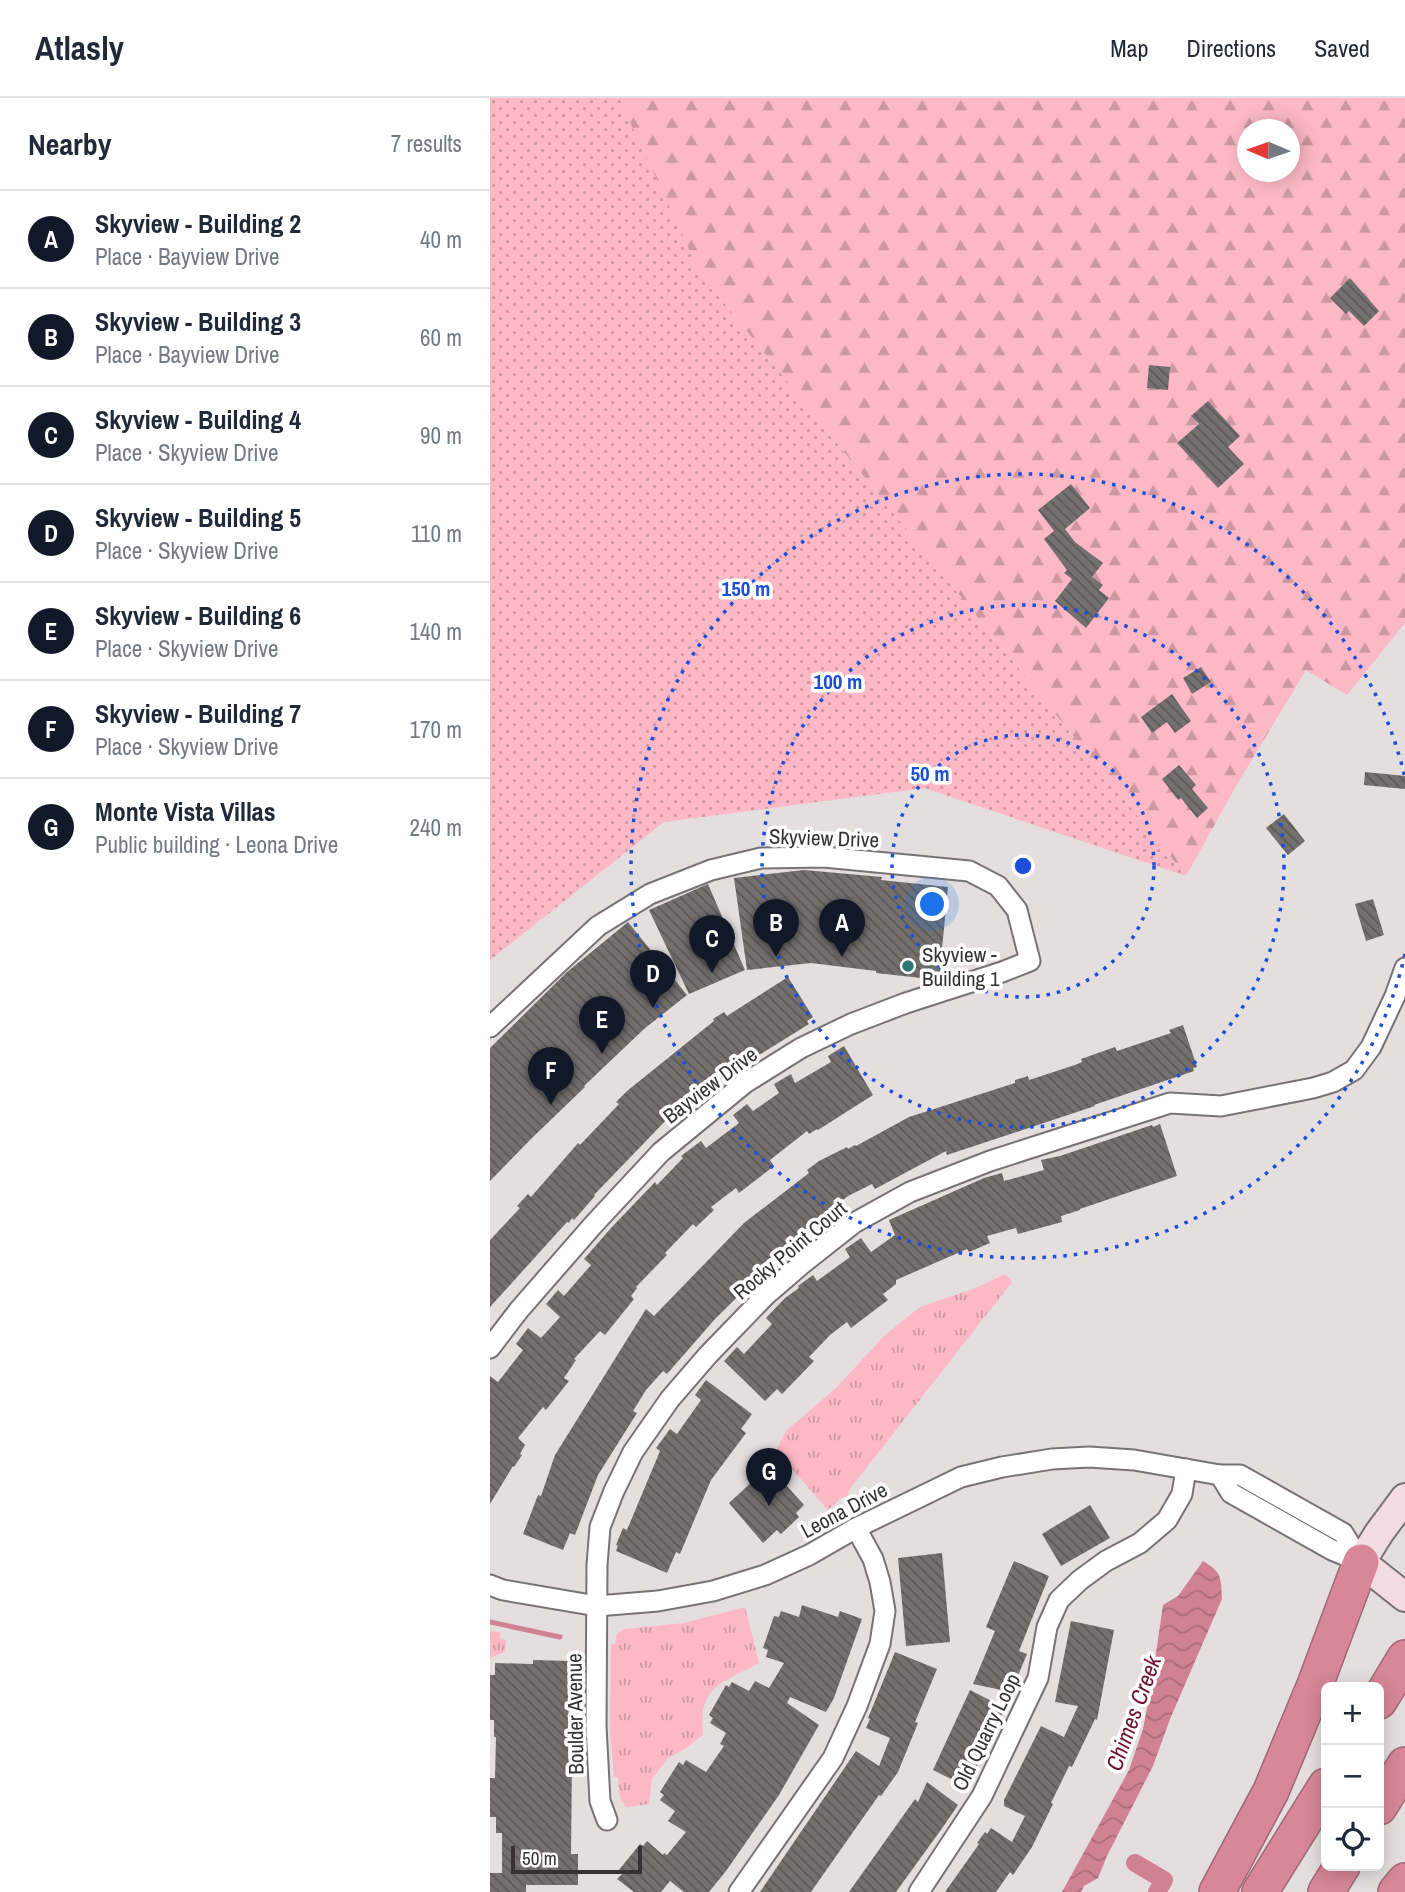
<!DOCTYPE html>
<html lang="en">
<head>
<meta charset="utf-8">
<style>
  body { margin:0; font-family:"Archivo Narrow",sans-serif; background:#f6f6f7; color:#1f2937 }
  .controls { position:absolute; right:21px; bottom:21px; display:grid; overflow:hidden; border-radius:10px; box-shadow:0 4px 18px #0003 }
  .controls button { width:63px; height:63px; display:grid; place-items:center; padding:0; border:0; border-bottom:2px solid #e0e1e3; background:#fff; color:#1f2937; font:35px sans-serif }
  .compass { position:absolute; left:747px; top:21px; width:63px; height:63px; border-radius:50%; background:#fff; box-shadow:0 4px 18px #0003; rotate:272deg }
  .scale { position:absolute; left:21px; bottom:18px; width:131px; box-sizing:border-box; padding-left:7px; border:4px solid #343233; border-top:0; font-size:19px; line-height:24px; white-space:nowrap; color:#343233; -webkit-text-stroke:5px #fff; paint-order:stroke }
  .you { position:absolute; left:443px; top:807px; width:24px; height:24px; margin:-18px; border:5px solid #fff; border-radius:50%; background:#1a73e8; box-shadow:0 0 0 10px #1a73e833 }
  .badge { display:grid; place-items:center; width:46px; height:46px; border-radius:50%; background:#111827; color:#fff; font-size:23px; font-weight:700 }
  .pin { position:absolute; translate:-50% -58px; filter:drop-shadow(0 2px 4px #0008) }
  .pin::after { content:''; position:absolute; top:37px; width:24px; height:21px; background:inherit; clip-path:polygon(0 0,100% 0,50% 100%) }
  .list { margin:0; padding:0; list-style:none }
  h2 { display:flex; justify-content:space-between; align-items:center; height:91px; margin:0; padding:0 28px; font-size:30px }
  h2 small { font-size:23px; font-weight:400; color:#747a83 }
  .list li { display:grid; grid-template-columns:46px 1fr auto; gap:21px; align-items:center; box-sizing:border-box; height:98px; padding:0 28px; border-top:2px solid #e0e1e3 }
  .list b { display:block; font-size:26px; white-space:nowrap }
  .list p { margin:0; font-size:23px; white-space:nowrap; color:#747a83 }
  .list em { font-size:23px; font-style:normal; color:#747a83 }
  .icon { flex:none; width:38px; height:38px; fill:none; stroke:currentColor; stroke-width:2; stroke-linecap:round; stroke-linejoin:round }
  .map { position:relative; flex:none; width:915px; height:1794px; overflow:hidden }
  header { display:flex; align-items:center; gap:42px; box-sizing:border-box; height:98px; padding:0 35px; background:#fff; border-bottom:2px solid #e0e1e3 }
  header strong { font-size:33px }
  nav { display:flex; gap:38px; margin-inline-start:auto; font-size:24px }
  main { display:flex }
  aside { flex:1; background:#fff }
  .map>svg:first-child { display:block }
</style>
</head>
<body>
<header>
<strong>Atlasly</strong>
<nav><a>Map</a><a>Directions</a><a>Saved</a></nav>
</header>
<main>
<aside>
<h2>Nearby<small>7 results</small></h2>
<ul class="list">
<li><span class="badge">A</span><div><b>Skyview - Building 2</b><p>Place · Bayview Drive</p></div><em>40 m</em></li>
<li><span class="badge">B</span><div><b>Skyview - Building 3</b><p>Place · Bayview Drive</p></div><em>60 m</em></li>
<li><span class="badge">C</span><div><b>Skyview - Building 4</b><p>Place · Skyview Drive</p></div><em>90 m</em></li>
<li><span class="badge">D</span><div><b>Skyview - Building 5</b><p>Place · Skyview Drive</p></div><em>110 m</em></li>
<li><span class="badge">E</span><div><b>Skyview - Building 6</b><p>Place · Skyview Drive</p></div><em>140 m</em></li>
<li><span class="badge">F</span><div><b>Skyview - Building 7</b><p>Place · Skyview Drive</p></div><em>170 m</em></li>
<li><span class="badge">G</span><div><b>Monte Vista Villas</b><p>Public building · Leona Drive</p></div><em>240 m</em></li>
</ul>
</aside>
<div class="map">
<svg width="915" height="1794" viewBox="0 0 915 1794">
  <defs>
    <pattern id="grass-dots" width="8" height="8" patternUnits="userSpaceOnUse" patternTransform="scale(1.75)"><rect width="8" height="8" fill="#fcb9c5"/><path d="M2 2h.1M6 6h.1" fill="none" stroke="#cd97a1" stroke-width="1.8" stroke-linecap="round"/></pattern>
    <pattern id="forest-firs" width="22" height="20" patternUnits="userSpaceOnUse" patternTransform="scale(1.75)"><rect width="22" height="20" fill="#fcb9c5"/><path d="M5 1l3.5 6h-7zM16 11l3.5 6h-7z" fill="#cd97a1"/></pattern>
    <pattern id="park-tufts" width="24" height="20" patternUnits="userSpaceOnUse" patternTransform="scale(1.75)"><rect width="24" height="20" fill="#fcb9c5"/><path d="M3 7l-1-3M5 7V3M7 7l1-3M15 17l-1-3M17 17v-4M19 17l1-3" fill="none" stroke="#cd97a1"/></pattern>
    <pattern id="water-waves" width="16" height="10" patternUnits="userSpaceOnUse" patternTransform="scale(1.75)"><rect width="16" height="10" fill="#d18292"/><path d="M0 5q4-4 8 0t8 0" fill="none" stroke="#aa6b78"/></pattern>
    <pattern id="building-back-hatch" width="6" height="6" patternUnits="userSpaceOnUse" patternTransform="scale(1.75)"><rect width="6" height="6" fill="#747070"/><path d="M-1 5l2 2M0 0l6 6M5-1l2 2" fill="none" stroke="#5b5858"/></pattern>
  </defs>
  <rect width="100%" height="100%" fill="#e4dedf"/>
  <!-- grass -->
  <polygon fill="url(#grass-dots)" points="0,0 135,0 210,175 696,778 434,690 174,724 0,862"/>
  <!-- forest -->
  <path fill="url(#forest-firs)" fill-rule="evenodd" d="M129,0H915V525L857,597L816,572L749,683L696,778L210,175ZM758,32H800V74H758Z"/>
  <!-- park -->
  <g fill="url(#park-tufts)">
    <polygon points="515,1176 522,1184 359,1392 358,1398 351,1400 338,1412 286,1353 296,1333 346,1290 395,1237 430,1209 486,1190"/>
    <path d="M255,1509L269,1565C231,1586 208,1587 213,1637L195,1651L178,1660L162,1681L159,1706L136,1709L130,1701L128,1679H124L120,1631L121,1546H125L127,1536L134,1531L194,1525Z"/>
    <polygon points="0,1533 10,1534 10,1541 16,1542 15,1554 0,1560"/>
  </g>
  <!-- water -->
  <path fill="url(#water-waves)" d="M713,1463C732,1474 731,1480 732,1501L680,1621L663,1668L617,1758L608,1780L594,1788L591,1794H572L639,1672L653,1631L661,1589L673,1507L688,1498Z"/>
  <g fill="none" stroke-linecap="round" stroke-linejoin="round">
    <!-- stream -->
    <polyline stroke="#d18292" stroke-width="5" points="0,1524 70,1539"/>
    <!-- canal -->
    <polyline stroke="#d18292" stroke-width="18" points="645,1765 674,1782 667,1794"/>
  </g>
  <!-- building -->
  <g fill="url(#building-back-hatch)">
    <polygon points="860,180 889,213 874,228 859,213 856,216 840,200"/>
    <polygon points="659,267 680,269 678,292 657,290"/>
    <polygon points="718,303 750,338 738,349 754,366 728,390 687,345 709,326 701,318"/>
    <polygon points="581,386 600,410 575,431 585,444 613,465 602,479 613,487 609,492 619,500 596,530 565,503 582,481 574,475 577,472 554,441 564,433 548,412"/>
    <polygon points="711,569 721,584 702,596 693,580"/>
    <polygon points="682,596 701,623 685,635 677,624 662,635 651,619"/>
    <polygon points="689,667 706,687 702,691 718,710 707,720 691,700 688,702 672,681"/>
    <polygon points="875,674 915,678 915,691 874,687"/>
    <polygon points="794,716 815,743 798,757 776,730"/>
    <polygon points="314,772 392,779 391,782 458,789 449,882 386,875 386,873 321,865 257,872 244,780"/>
    <polygon points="218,786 255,872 199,896 159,812"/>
    <polygon points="883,801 894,837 876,843 865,806"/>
    <polygon points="138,824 197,897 154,931 94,988 95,989 43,1039 0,1083 0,950 77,874"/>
    <polygon points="298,879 323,919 317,923 319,926 269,957 267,954 240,971 241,972 183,1020 181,1017 104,1097 105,1098 84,1122 82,1120 79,1125 77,1124 0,1209 0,1142 30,1110 27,1108 38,1096 41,1099 82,1052 88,1045 90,1047 129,1006 126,1004 137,993 224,923 223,921 234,914 237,918"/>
    <polygon points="693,927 707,969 703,970 704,973 604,1007 605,1008 457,1057 456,1053 385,1091 382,1086 358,1098 340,1112 343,1116 286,1161 225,1221 177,1276 173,1273 156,1292 143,1313 147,1315 108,1377 85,1437 80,1435 73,1452 33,1436 48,1397 51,1398 65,1357 156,1211 164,1218 254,1125 319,1075 317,1072 329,1063 357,1049 358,1051 365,1047 366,1048 419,1019 525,985 525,982 538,978 539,982 585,967 592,964 591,961 625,949 627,953 681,935 679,932"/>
    <polygon points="354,948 383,997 328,1032 327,1031 319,1036 317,1033 280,1062 284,1068 249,1095 246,1090 221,1109 224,1112 206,1129 203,1126 175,1155 177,1157 146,1189 147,1190 141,1198 144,1201 115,1237 110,1233 84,1261 86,1262 74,1280 79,1283 56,1312 53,1309 28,1340 35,1347 30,1356 32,1357 24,1369 23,1368 0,1406 0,1278 8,1284 33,1252 26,1246 38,1230 51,1240 70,1219 56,1206 68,1192 74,1198 101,1167 94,1161 121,1130 165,1084 167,1087 193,1060 191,1058 211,1043 216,1050 249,1025 243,1017 257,1006 263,1013 289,995 284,986 301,976 305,985 341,964 338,958"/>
    <polygon points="670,1026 687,1078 590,1111 590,1112 571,1118 572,1124 528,1136 526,1130 497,1138 500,1145 479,1154 477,1151 406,1182 406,1186 393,1196 398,1202 361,1230 357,1224 340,1237 319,1259 324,1263 292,1296 287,1291 275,1303 234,1263 247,1249 254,1256 282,1226 276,1220 295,1200 309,1190 308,1188 323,1177 327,1183 360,1159 355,1151 371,1140 381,1154 405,1137 399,1122 494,1080 512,1075 514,1083 554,1072 551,1062 570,1058 662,1027 663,1029"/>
    <polygon points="216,1282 262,1316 251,1331 256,1335 221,1382 190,1456 186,1454 177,1475 126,1453 128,1448 126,1447 133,1430 137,1432 170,1353 166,1350 180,1331 187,1336 211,1302 205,1297"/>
    <polygon points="276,1371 284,1379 289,1373 298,1383 295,1386 314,1407 306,1415 309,1419 291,1436 287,1432 273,1445 239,1405"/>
    <polygon points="600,1407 620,1440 571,1468 552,1436"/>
    <polygon points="452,1455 460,1544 416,1548 408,1460"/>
    <polygon points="524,1463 559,1478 529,1553 537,1556 521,1594 483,1586 505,1533 496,1529"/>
    <polygon points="312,1507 348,1519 350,1513 372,1521 344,1600 336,1614 300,1599 297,1605 329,1627 289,1697 236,1773 219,1794 194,1794 180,1783 171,1794 144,1794 127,1781 132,1776 128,1773 150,1746 153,1748 157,1743 173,1757 174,1755 177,1757 196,1734 178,1723 185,1713 170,1702 174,1697 170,1694 189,1664 193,1667 196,1662 216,1674 234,1648 230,1646 236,1635 220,1625 223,1620 219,1617 236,1587 239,1589 242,1584 259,1593 265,1583 279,1590 294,1565 276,1559 278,1552 273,1550 284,1518 289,1519 291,1513 309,1519"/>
    <polygon points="581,1523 624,1532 607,1622 605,1621 582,1669 579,1668 561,1705 563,1706 542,1749 523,1777 520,1774 506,1794 455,1794 489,1746 487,1745 495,1734 497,1736 501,1730 522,1744 535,1718 514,1708 514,1702 551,1628 574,1639 588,1608 565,1604"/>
    <polygon points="405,1554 447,1571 425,1624 428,1625 408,1674 391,1698 389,1697 321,1794 270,1794 366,1653 389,1668 400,1640 376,1630 380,1621 378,1620"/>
    <polygon points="43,1562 79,1563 78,1660 82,1660 81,1756 88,1756 88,1787 36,1787 36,1794 0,1794 0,1775 12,1775 12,1735 6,1735 6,1719 0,1719 0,1680 5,1680 6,1639 4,1639 4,1622 0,1622 0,1577 5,1577 5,1565 43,1566"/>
    <polygon points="480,1592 515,1610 477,1689 443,1672"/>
    <polygon points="437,1684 468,1707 453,1729 406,1794 359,1794 425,1701 428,1704"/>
  </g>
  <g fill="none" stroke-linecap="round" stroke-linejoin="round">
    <!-- street casing -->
    <g stroke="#777374" stroke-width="23">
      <g id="street">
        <polyline points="0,929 108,828 160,796 221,772 271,760 334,759 479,773 508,788 527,812 540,863 512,874 416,905 361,926 311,950 255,985 171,1054 104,1126 29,1212 0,1250"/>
        <polyline points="730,1377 741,1395 842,1452 871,1464"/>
        <polyline points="0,1487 13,1492 107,1508 168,1503 223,1493 275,1477 319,1457 366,1430 471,1379 512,1369 562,1361 599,1359 644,1362 730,1377 750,1377 853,1435 871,1464"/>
        <polyline points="117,1722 110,1703 106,1628 107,1467 110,1429 124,1393 143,1354 180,1301 218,1257 276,1197 312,1166 364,1125 420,1094 500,1063 680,1005 731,1008 823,990 843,984 864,972 881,949 905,898 915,870"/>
        <polyline points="249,1794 343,1660 367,1608 390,1546 395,1513 390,1484 383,1461 366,1430"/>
        <polyline points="429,1794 492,1698 548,1580 557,1529 569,1502 590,1482 616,1463 650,1445 677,1422 692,1396 696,1371"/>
      </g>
    </g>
    <!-- secondary casing -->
    <g stroke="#777374" stroke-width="32">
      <polyline id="secondary" points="915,1400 889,1435 871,1464 915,1499"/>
    </g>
    <!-- highway casing -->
    <g stroke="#9e6974" stroke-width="38">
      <g id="highway">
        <polyline points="889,1603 915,1560"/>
        <polyline points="889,1709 915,1667"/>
        <polyline points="727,1794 781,1693 825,1587 871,1464"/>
        <polyline points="770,1794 836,1688"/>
        <polyline points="836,1794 852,1768"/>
        <polyline points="906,1794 915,1783"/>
      </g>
    </g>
    <!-- street -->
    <use href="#street" stroke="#fff" stroke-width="19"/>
    <!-- secondary -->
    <use href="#secondary" stroke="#f3dbe0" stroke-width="28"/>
    <!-- highway -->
    <use href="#highway" stroke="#d78797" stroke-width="35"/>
  </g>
  <!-- distance rings -->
  <g fill="none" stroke="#1d4ed8" stroke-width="3.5" stroke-dasharray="3.5 7">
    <circle cx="533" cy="768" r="131"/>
    <circle cx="533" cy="768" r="261"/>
    <path d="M915 856A392 392 0 1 1 915 680"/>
  </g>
  <!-- markers -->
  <circle fill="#2f7770" stroke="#fff" stroke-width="2.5" cx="418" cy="868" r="7"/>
  <g text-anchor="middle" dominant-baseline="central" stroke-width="7" stroke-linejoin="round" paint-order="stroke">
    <!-- street labels -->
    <g font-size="21" fill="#343233" stroke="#fff">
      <text transform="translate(334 740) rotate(2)">Skyview Drive</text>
      <text transform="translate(220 987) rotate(-37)">Bayview Drive</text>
      <text transform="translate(300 1152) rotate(-40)">Rocky Point Court</text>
      <text transform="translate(354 1412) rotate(-28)">Leona Drive</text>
      <text transform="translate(85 1616) rotate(-91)">Boulder Avenue</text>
      <text transform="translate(496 1634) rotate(-64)">Old Quarry Loop</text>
    </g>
    <!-- poi labels -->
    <g font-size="21" fill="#343233" stroke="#fff" text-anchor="start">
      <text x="432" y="856">Skyview -<tspan x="432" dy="24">Building 1</tspan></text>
    </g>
    <!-- water labels -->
    <g font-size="23" font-style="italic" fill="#711233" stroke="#fff">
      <text transform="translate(643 1615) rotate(-70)">Chimes Creek</text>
    </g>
  </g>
  <circle cx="533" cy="768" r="10" fill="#1d4ed8" stroke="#fff" stroke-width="3.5"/>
  <g font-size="21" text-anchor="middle" font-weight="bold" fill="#1d4ed8" stroke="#fff" stroke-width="7" stroke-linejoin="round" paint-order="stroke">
    <text x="256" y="498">150 m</text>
    <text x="348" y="591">100 m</text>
    <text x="440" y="683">50 m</text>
  </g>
</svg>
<div class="controls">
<button>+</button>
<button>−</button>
<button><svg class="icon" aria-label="locate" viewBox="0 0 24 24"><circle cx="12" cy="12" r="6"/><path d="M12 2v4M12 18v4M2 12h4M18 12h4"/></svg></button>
</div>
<svg class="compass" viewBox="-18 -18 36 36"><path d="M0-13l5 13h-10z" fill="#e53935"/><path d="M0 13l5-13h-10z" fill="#747a83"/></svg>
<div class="scale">50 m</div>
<div class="you"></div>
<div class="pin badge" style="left:352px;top:859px">A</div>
<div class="pin badge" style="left:286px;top:859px">B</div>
<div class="pin badge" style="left:222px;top:875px">C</div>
<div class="pin badge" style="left:163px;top:910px">D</div>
<div class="pin badge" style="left:112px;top:956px">E</div>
<div class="pin badge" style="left:61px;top:1007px">F</div>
<div class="pin badge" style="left:279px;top:1408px">G</div>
</div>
</main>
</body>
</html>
